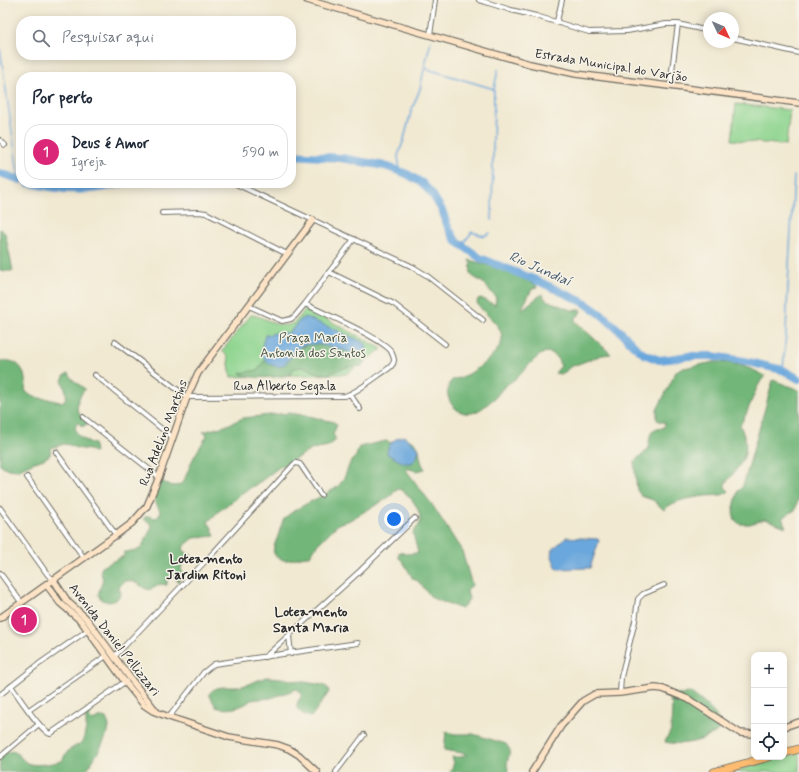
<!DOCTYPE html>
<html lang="pt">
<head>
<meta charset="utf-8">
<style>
  body { margin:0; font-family:Mynerve,sans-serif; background:#f6f6f7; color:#1f2937 }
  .controls { position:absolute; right:12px; bottom:12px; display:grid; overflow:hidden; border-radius:8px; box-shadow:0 2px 10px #0003 }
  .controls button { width:36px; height:36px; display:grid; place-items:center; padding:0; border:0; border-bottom:1px solid #e0e1e3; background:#fff; color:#1f2937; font:20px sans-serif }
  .compass { position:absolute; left:703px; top:12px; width:36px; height:36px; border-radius:50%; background:#fff; box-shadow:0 2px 10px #0003; rotate:134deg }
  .you { position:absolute; left:394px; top:519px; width:14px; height:14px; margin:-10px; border:3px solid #fff; border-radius:50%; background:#1a73e8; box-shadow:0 0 0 6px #1a73e833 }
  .badge { display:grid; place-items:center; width:26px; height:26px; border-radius:50%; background:#db2777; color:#fff; font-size:13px; font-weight:700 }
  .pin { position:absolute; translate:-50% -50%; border:2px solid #fff; box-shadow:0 1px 4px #0006 }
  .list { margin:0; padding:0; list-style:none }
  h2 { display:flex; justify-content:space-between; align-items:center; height:52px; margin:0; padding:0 16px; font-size:17px }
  h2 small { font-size:13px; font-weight:400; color:#747a83 }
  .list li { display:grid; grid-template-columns:26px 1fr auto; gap:12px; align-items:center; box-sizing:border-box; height:56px; margin:0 8px 8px; padding:0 8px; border:1px solid #e0e1e3; border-radius:16px }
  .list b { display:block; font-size:15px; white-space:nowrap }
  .list p { margin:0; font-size:13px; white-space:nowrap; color:#747a83 }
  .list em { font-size:13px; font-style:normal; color:#747a83 }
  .icon { flex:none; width:22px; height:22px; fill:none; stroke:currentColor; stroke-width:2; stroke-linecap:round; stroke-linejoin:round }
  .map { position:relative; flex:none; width:799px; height:772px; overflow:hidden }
  .search { position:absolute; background:#fff; box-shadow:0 2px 10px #0003; left:16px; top:16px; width:280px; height:44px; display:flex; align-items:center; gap:10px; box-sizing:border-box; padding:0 14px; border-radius:16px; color:#747a83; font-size:15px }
  .panel { position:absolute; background:#fff; box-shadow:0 2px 10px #0003; left:16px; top:72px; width:280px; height:116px; border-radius:16px }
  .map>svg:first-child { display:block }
</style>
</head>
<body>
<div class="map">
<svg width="799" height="772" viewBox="0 0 799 772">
  <rect width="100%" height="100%" fill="#f7f3e8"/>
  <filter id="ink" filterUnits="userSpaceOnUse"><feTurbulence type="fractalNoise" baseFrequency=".025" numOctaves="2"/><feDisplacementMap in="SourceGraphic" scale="8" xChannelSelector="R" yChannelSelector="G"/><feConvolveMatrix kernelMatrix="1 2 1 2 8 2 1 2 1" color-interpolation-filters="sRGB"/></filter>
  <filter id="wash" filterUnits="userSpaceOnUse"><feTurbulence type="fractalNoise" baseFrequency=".012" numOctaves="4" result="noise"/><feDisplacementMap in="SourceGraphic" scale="16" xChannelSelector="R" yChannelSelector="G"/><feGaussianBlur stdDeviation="0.9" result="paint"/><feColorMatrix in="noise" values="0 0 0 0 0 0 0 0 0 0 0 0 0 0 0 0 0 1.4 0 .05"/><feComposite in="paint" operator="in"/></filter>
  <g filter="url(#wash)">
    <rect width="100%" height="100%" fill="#f1e9d2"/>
    <!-- green -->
    <g fill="#8dd48e" stroke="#5c805c">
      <polygon points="736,104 790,110 786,145 732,140"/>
      <path d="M306,308L382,349L346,374L231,377L228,357L222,351L251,315C266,316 282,333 296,321C300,317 303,312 306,308Z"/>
      <polygon points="799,753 799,772 730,772"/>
    </g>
    <!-- forest -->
    <g fill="#72b679" stroke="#4e7052">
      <polygon points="0,229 5,233 13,271 0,271"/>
      <path d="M469,260C492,266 515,273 536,285L537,287L532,289L521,310L542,294L546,300L571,310H581L579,315L575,318V321L611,354L602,355L570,367L565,372L560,374L555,373L561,366C558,361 557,354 550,353C549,352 545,352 544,353C534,357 524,372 515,379C511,382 506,385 503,388C500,391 498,395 495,398C488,403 481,411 472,413C456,416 442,398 450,383C452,378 458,379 463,377C473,373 501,352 502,340C503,324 484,315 477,303L478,299L481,298L495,305L496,297C492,293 487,287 483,283C473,275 469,279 471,264Z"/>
      <path d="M309,343L356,347L363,355L368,356L361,367C357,366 352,366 348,367C339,369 333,374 323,374C309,373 310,363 293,369L291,374C282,378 247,380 240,373L258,370L264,361L289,358L298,350Z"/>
      <path d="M0,361C15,359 24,366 25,380C26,385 26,387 25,390C30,398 39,398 48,399C54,400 58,403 64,401C69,393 64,388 62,380L65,375L69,373L72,379L85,389C80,395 74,405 79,413C82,417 85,419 87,424L82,427L79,423H77C71,434 85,441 94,444L95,453L90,450L76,448L70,445L64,444L51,448L50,455L44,459L32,463L17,470L8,469L0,465Z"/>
      <path d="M714,362C733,362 750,367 765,376C754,387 750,411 740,425C753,454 742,462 725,484V487L729,491C723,497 713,495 705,496C691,498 673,500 664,510L653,500L641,496L637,490L634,462C637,457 643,456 646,451C653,440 644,430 663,428L665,425V423L657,420V410L676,372L679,369Z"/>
      <polygon points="773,380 799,390 799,497 795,510 782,518 786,527 765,519 750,524 740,524 735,520 733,512 738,491 743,486"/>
      <path d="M289,413L309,416L334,422L337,425L333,434L336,440L328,446L313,449L278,468L260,482L242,493L237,498L219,511L208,522L212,528L215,536L194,538L183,547L184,551L192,556L191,561L185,562L181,567L182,577L179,581H177L175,577L172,575L167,579V585L160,584C145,595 147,587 134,582C132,580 127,581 124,581L119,587L121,594L116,600L109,602L102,600L98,595L103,579L100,571L103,566L124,556V553L125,552L136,551L141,548L152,527L150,523L143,519L144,518L147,516L156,518L160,515V511L152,495L160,480C182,494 184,481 191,463C195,454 202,444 207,436L206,433L203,432L225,426L243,418Z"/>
      <path d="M402,438C427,442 415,456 425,469L417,471L406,468V470L433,506L462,551L472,585L467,591L469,599L462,609L432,598L418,581L413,579L404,563L398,557L399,552L406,554L418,553L413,533C415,530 417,527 419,525C424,512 410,495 400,489L395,490L392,495L383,501L348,521L340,523L334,528L317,545L310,556C300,555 289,563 280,559C271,555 273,548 276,541C279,535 280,527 283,521C289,509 326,496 337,487C345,480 346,472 350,463C351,460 355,458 356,456C357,453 358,450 359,447L386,441L392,443Z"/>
      <path d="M266,677L281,678L291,680L323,685L328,688L329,692L311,717C306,716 295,711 297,704C298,700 301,698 302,694L297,689L271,698L251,700C243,708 226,711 216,707L209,694C217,683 231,689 242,686C250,684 258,680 266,677Z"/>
      <path d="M690,692C700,700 717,712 720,724C721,729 717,731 713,734C700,742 681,746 665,742L671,730L672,705L669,700L675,694L682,695Z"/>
      <path d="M88,713L91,714L89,717L92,721L102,717L106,718C107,721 109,724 109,727C109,736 91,764 85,772H0V757C18,742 18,761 30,764C38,766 54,763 62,761L65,755L69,750L83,742L86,728V716Z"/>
      <polygon points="446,732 455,734 473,734 506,744 510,750 507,764 508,770 507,772 450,772 454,763 452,757 461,757 467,754 444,750"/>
    </g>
    <!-- water -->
    <g fill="#6ba7dc" stroke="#4b6984">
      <path d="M305,317L334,329L365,343L367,347L365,352L360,355C342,351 323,342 305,345C290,347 288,377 269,363C258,355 262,346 265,335H270L274,333H289L301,319Z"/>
      <path d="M404,436L419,449L417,456L412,463H404L387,454C387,444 395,438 404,436Z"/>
      <path d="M566,537L598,539L599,541L590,568L557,569L551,554C553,547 561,543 566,537Z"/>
    </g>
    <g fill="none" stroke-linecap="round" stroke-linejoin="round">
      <!-- stream -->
      <g stroke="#6ba7dc" stroke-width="1.5">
        <polyline points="431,40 425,65 427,69 494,89"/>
        <polyline points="0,48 19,180"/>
        <polyline points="400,171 398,156 404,139 411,112 420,89 425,65"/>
        <polyline points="492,220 494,89 498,70"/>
        <polyline points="462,245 472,232 484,236 490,233"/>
        <polyline points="783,370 786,333 788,285 794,176"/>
      </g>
      <!-- river -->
      <g stroke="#6ba7dc" stroke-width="8">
        <polyline points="291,155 341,158 385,166 407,174 422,183 432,194 442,210 448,227 456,241 462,245 480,258 538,281 585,303 602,315 621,332 633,345 644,354 659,360 669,359 688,356 711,356 744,361 783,370 799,379"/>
        <polyline points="0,173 21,180"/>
        <path d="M28,183C62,190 89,193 123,183"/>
      </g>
    </g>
  </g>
  <g filter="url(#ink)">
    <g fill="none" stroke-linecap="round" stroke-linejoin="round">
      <!-- street casing -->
      <g stroke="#706e65" stroke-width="6">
        <g id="street">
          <polyline points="479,0 511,10 536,16 589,32 627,31 666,24 678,24 709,31"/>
          <polyline points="557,21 562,0"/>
          <polyline points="430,35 435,0"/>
          <polyline points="733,38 799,53"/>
          <polyline points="670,86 678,24"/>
          <polyline points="0,140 5,145"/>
          <polyline points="236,184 413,267 426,275 483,320"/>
          <polyline points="162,213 199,212 206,213 287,254"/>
          <polyline points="329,272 394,304 445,344"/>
          <polyline points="249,306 282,321 291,319 295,316 305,304 354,239"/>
          <path d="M115,342L187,397L345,396C357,392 369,382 379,375C384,371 394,367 394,360C394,357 392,354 391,351C380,337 323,313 305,304"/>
          <polyline points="95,375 173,438"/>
          <polyline points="350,394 360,409"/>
          <polyline points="83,417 159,477"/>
          <polyline points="56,452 116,535"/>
          <polyline points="27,477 84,558"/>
          <polyline points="0,508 48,575 53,579"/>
          <polyline points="0,573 21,602"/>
          <polyline points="289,636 291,654"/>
          <polyline points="114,657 214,552 294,464 296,463 300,464 321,495"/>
          <polyline points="265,657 360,571 415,518"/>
          <path d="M11,686C19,697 40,730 50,734L126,681"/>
          <polyline points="620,693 621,677 635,621 638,599 643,594 664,585"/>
          <polyline points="1,694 39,664 88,630"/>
          <polyline points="29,710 106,656"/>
          <polyline points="169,717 204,672 214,664 358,643"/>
          <polyline points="0,757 39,724"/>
          <polyline points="336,772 364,735"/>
        </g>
      </g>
      <!-- secondary casing -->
      <g stroke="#706e65" stroke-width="8">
        <g id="secondary">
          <polyline points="307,0 530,64 576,74 799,103"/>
          <polyline points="53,579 68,602 86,618 130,678 156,711"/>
          <polyline points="46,584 60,603 81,621 125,682 144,705 153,711 169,717 229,737 278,745 289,749 299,755 317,772"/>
          <polyline points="0,618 116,535 132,523 147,506 159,477 187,397 198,373 313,220"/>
          <polyline points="784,727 799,722"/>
          <polyline points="532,772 561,726 583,701 595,694 620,693 655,688 663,689 688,699 740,733 754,734"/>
        </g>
      </g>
      <!-- highway casing -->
      <g stroke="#706e65" stroke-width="9">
        <g id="highway">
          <polyline points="784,753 799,749"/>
          <polyline points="714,772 769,757"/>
        </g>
      </g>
      <!-- street -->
      <use href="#street" stroke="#fff" stroke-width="4"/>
      <!-- secondary -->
      <use href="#secondary" stroke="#fee4c6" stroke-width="5.5"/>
      <!-- highway -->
      <use href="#highway" stroke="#fdbc70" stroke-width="7"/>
    </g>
  </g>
  <g text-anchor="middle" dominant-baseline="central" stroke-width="3" stroke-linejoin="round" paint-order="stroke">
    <!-- street labels -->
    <g font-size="13" fill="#2b2b2b" stroke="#f7f3e8">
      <text transform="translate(611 66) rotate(9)">Estrada Municipal do Varjão</text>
      <text x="285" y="386">Rua Alberto Segala</text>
      <text transform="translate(164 433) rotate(-69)">Rua Adelino Martins</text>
      <text transform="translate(114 640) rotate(52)">Avenida Daniel Pellizzari</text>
    </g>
    <!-- park labels -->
    <g font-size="13" fill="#454" stroke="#f7f3e8">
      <text x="313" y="338">Praça Maria<tspan x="313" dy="15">Antonia dos Santos</tspan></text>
    </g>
    <!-- water labels -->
    <g font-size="14" font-style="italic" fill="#415669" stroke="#f7f3e8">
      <text transform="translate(540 269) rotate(24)">Rio Jundiaí</text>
    </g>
    <!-- neighbourhood labels -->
    <g font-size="14" font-weight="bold" fill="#2b2b2b" stroke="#f7f3e8">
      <text x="206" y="559">Loteamento<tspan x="206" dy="16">Jardim Ritoni</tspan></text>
      <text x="311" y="612">Loteamento<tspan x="311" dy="16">Santa Maria</tspan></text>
    </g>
  </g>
</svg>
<div class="controls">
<button>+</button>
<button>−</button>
<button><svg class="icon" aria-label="locate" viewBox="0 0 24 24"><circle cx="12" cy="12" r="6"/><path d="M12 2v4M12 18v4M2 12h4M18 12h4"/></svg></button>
</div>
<svg class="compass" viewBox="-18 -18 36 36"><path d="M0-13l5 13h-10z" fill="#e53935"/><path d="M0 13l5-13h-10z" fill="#747a83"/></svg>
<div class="you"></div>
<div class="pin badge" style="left:24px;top:620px">1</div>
<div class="search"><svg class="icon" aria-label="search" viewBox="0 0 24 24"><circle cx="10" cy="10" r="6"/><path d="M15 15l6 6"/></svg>Pesquisar aqui</div>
<section class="panel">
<h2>Por perto<small></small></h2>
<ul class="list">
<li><span class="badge">1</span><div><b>Deus é Amor</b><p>Igreja</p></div><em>590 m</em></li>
</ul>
</section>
</div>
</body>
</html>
